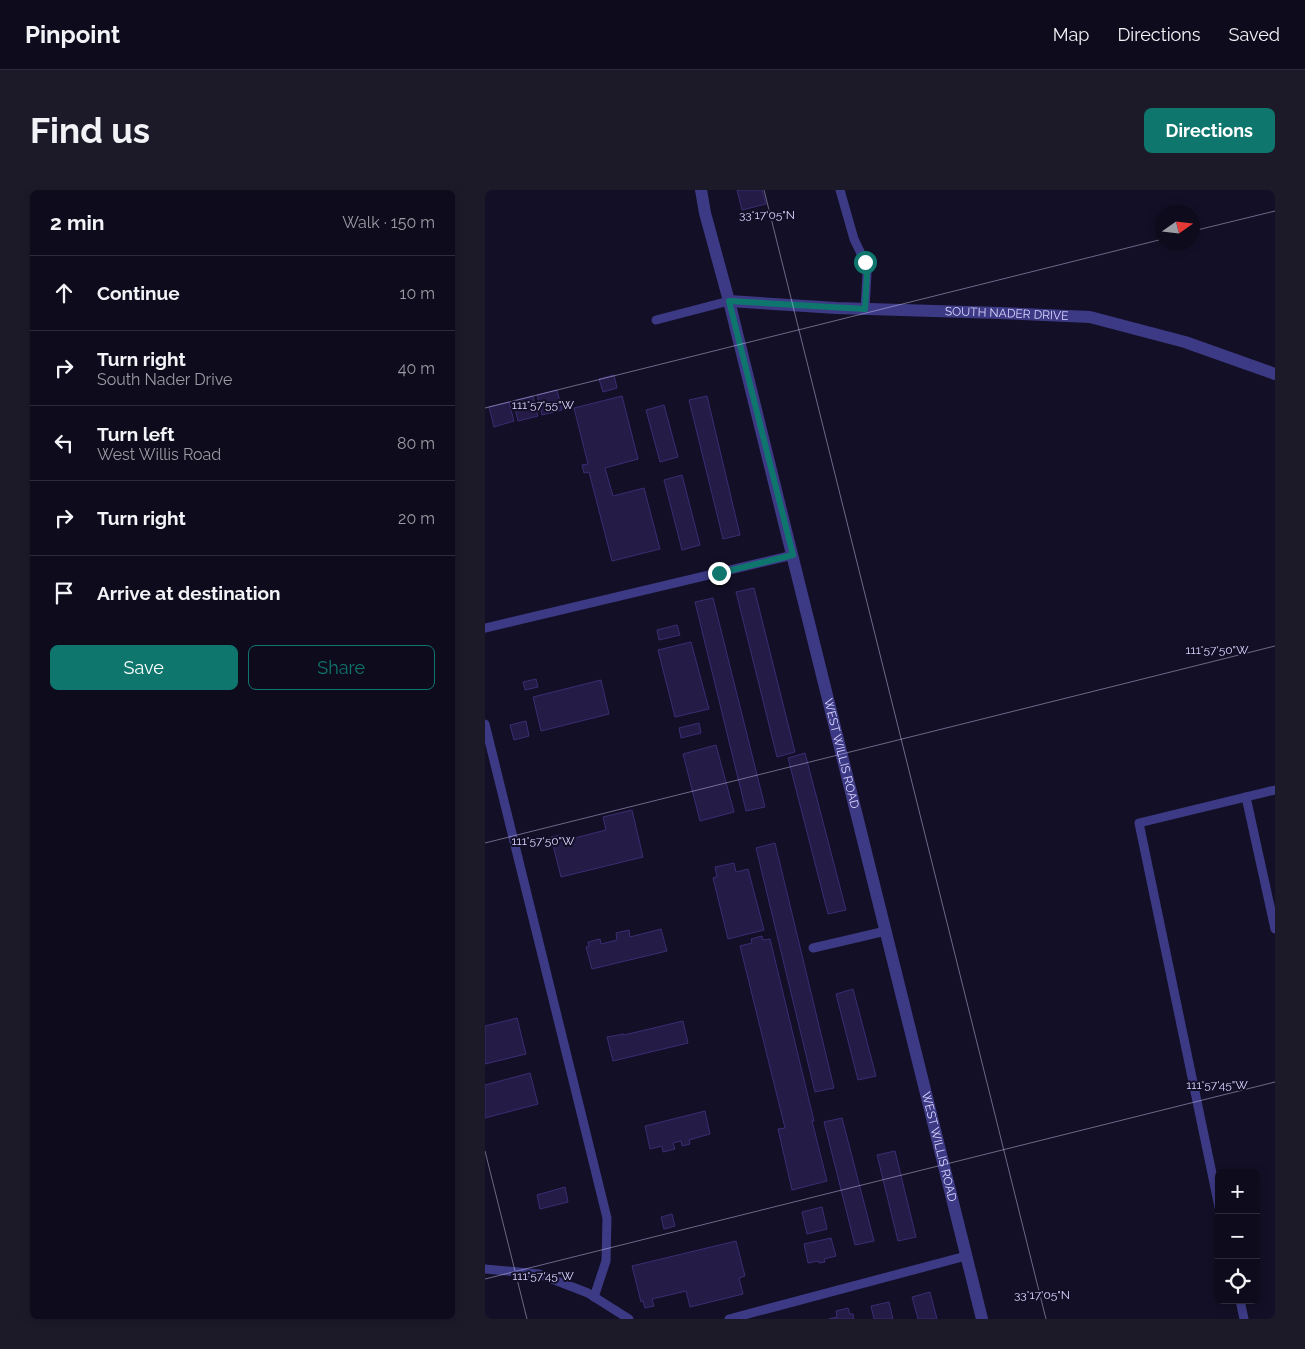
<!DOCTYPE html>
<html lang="en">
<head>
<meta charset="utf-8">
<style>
  body { margin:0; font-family:Raleway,sans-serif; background:#1c1929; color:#f1f3f6 }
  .controls { position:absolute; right:15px; bottom:15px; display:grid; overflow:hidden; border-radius:8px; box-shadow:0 2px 8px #0003 }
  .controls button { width:45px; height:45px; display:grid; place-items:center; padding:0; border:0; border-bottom:1px solid #2e2b3b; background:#0e0b1c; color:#f1f3f6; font:25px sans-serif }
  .compass { position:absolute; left:670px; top:15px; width:45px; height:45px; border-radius:50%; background:#0e0b1c; box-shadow:0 2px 8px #0003; rotate:76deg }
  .stop { position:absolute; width:15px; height:15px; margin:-11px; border:4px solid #0f766e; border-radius:50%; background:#fff }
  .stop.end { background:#0f766e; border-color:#fff; box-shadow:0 1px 5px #0008 }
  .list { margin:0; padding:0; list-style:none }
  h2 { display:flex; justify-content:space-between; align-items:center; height:65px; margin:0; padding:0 20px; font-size:21px }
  h2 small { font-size:16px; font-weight:400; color:#9b9ba3 }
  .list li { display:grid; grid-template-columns:32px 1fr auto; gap:15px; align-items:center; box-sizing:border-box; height:75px; padding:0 20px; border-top:1px solid #2e2b3b }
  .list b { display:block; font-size:19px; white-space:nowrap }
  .list p { margin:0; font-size:16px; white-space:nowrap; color:#9b9ba3 }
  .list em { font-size:16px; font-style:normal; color:#9b9ba3 }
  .actions { display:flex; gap:10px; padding:15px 20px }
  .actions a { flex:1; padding:11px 0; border:1px solid #0f766e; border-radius:8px; text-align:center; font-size:18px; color:#0f766e }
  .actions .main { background:#0f766e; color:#fff }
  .icon { flex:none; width:28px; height:28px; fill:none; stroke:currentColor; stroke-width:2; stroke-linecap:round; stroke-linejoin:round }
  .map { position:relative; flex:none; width:790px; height:1129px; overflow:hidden; border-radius:8px }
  header { display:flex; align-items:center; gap:30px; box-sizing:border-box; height:70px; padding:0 25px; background:#0e0b1c; border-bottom:1px solid #2e2b3b }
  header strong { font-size:24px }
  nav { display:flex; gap:28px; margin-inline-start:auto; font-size:18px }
  .intro { display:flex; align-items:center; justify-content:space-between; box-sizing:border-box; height:120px; padding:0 30px }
  h1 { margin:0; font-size:35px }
  .button { padding:12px 22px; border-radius:8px; background:#0f766e; color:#fff; font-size:18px; font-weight:700 }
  main { display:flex; gap:30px; padding:0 30px }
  aside { flex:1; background:#0e0b1c; border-radius:8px; box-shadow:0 2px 8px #0003 }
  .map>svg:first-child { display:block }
</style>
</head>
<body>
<header>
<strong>Pinpoint</strong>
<nav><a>Map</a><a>Directions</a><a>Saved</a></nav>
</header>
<div class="intro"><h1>Find us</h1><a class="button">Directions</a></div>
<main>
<aside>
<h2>2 min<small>Walk · 150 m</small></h2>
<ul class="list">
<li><svg class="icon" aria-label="ahead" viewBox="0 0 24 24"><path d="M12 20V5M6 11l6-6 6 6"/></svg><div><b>Continue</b></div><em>10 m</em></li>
<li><svg class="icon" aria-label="right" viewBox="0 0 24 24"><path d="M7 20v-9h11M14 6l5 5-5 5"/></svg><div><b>Turn right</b><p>South Nader Drive</p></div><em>40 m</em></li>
<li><svg class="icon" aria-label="left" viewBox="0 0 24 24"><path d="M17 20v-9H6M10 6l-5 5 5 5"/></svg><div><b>Turn left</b><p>West Willis Road</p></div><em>80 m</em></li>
<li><svg class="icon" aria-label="right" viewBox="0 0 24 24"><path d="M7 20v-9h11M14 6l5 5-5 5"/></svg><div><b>Turn right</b></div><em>20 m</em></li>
<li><svg class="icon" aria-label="arrive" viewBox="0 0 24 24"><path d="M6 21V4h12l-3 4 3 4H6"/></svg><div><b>Arrive at destination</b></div></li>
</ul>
<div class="actions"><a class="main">Save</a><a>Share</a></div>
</aside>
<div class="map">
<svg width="790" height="1129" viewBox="0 0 790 1129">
  <rect width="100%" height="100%" fill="#130f26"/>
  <!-- building -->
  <g fill="#241b47" stroke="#3b2d73">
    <polygon points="252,0 277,0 281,14 257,20"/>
    <polygon points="129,185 132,198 118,202 114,189"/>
    <polygon points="72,200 77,220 57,225 52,205"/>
    <polygon points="48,206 53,226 33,231 28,211"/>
    <polygon points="137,206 153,269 120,278 128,306 159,298 175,359 127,371 104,282 99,283 97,275 103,274 89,218"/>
    <polygon points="222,206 255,345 238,349 204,210"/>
    <polygon points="24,212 29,231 9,237 4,217"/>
    <polygon points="179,215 193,267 175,272 161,220"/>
    <polygon points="197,285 215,355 197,360 179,290"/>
    <polygon points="269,398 310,562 292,567 251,402"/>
    <polygon points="228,408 280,617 261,621 210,412"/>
    <polygon points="192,435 195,445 174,450 172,440"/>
    <polygon points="206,452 224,519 190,527 173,460"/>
    <polygon points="51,489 53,497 40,500 38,492"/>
    <polygon points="116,490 124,524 56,541 48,507"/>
    <polygon points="41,531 44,546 29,550 25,535"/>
    <polygon points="214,533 216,543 196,548 194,538"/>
    <polygon points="231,555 249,622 215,631 198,564"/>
    <polygon points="320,563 361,720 343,724 303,568"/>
    <polygon points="147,620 158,667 76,687 66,647 76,645 78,651 121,640 118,627"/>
    <polygon points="290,653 349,898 330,902 271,658"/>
    <polygon points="249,673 251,682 263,679 279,740 243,749 228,688 232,687 230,677"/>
    <polygon points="176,739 182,761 107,779 101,757 104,756 103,752 115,749 116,754 132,750 131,743 144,740 145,747"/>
    <polygon points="277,746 278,750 285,749 329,931 327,931 342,991 307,1000 293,939 300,938 255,756 267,753 266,749"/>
    <polygon points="368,799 391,886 373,890 351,804"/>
    <polygon points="32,828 41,864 0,874 0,836"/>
    <polygon points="198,831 203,853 128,871 122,847 139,844 139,845"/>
    <polygon points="45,883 53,914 0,928 0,895"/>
    <polygon points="220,921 225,944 204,950 205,954 197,956 196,951 188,953 190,959 178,962 177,956 165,959 160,936"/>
    <polygon points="357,928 389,1051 370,1055 339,932"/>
    <polygon points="410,961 431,1047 413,1051 392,965"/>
    <polygon points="80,997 83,1012 55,1019 52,1005"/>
    <polygon points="337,1017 342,1039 322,1044 317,1022"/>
    <polygon points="187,1024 190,1036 179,1039 176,1027"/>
    <polygon points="346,1048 351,1066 339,1069 340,1072 334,1073 334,1071 323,1073 319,1054"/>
    <polygon points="251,1051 260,1086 254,1088 258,1104 205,1117 201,1101 167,1109 169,1116 160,1118 158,1111 156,1112 147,1076"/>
    <polygon points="445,1102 452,1129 433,1129 427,1107"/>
    <polygon points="404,1112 408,1129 389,1129 386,1116"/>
    <polygon points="363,1118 365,1124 368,1124 369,1129 344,1129 352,1127 351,1121"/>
  </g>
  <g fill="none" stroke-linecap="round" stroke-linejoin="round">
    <!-- lane -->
    <g stroke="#3d3a85" stroke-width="9">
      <polyline points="355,0 369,49 380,72 382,83 380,119"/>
      <polyline points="171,130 244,111"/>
      <polyline points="0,438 308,365"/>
      <polyline points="0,534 122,1028 121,1071 109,1107"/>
      <polyline points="761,607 790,739"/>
      <polyline points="328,758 401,741"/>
      <polyline points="734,1017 654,633 790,600"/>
      <polyline points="0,1079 54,1084 103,1103 144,1129"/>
      <polyline points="755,1110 759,1129"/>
      <polyline points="244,1129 481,1066"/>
    </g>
    <!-- street -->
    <g stroke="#3d3a85" stroke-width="12">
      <path id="s1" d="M216,0L220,23L244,111L497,1129"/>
      <path id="s2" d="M244,111L351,118L515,123L605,127L700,152L790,184"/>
    </g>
  </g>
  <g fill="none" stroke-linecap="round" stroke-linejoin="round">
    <!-- route -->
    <polyline stroke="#0f766e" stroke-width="6" points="234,383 308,365 244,111 380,119 382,83 380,72"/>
  </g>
  <!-- ticks -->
  <path fill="none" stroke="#d9d4ff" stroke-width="1" stroke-opacity="0.45" d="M279,0L561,1129M708,41L790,21M0,218L678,49M0,653L790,456M0,961L42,1129M0,1089L790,892"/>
  <g text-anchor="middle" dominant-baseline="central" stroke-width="4" stroke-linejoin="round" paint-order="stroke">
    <!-- street labels -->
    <g font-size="12" fill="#d9d4ff" stroke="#130f26">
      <text stroke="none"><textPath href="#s2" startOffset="278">SOUTH NADER DRIVE</textPath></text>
      <text stroke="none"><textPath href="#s1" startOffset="581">WEST WILLIS ROAD</textPath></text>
      <text stroke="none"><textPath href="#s1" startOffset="986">WEST WILLIS ROAD</textPath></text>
    </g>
  </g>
  <g font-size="12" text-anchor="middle" fill="#d9d4ff" stroke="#130f26" stroke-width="4" stroke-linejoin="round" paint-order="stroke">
    <text x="282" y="29">33°17'05"N</text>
    <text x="58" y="219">111°57'55"W</text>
    <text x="732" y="464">111°57'50"W</text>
    <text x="58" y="655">111°57'50"W</text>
    <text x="732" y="899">111°57'45"W</text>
    <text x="58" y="1090">111°57'45"W</text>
    <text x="557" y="1109">33°17'05"N</text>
  </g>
</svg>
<div class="controls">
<button>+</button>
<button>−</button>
<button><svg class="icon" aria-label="locate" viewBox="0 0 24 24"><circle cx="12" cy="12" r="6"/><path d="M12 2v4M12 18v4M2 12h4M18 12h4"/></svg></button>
</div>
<svg class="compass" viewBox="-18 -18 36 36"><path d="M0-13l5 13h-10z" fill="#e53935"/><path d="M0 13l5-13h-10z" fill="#9b9ba3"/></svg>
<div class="stop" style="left:380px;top:72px"></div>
<div class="stop end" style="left:234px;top:383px"></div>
</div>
</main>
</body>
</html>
